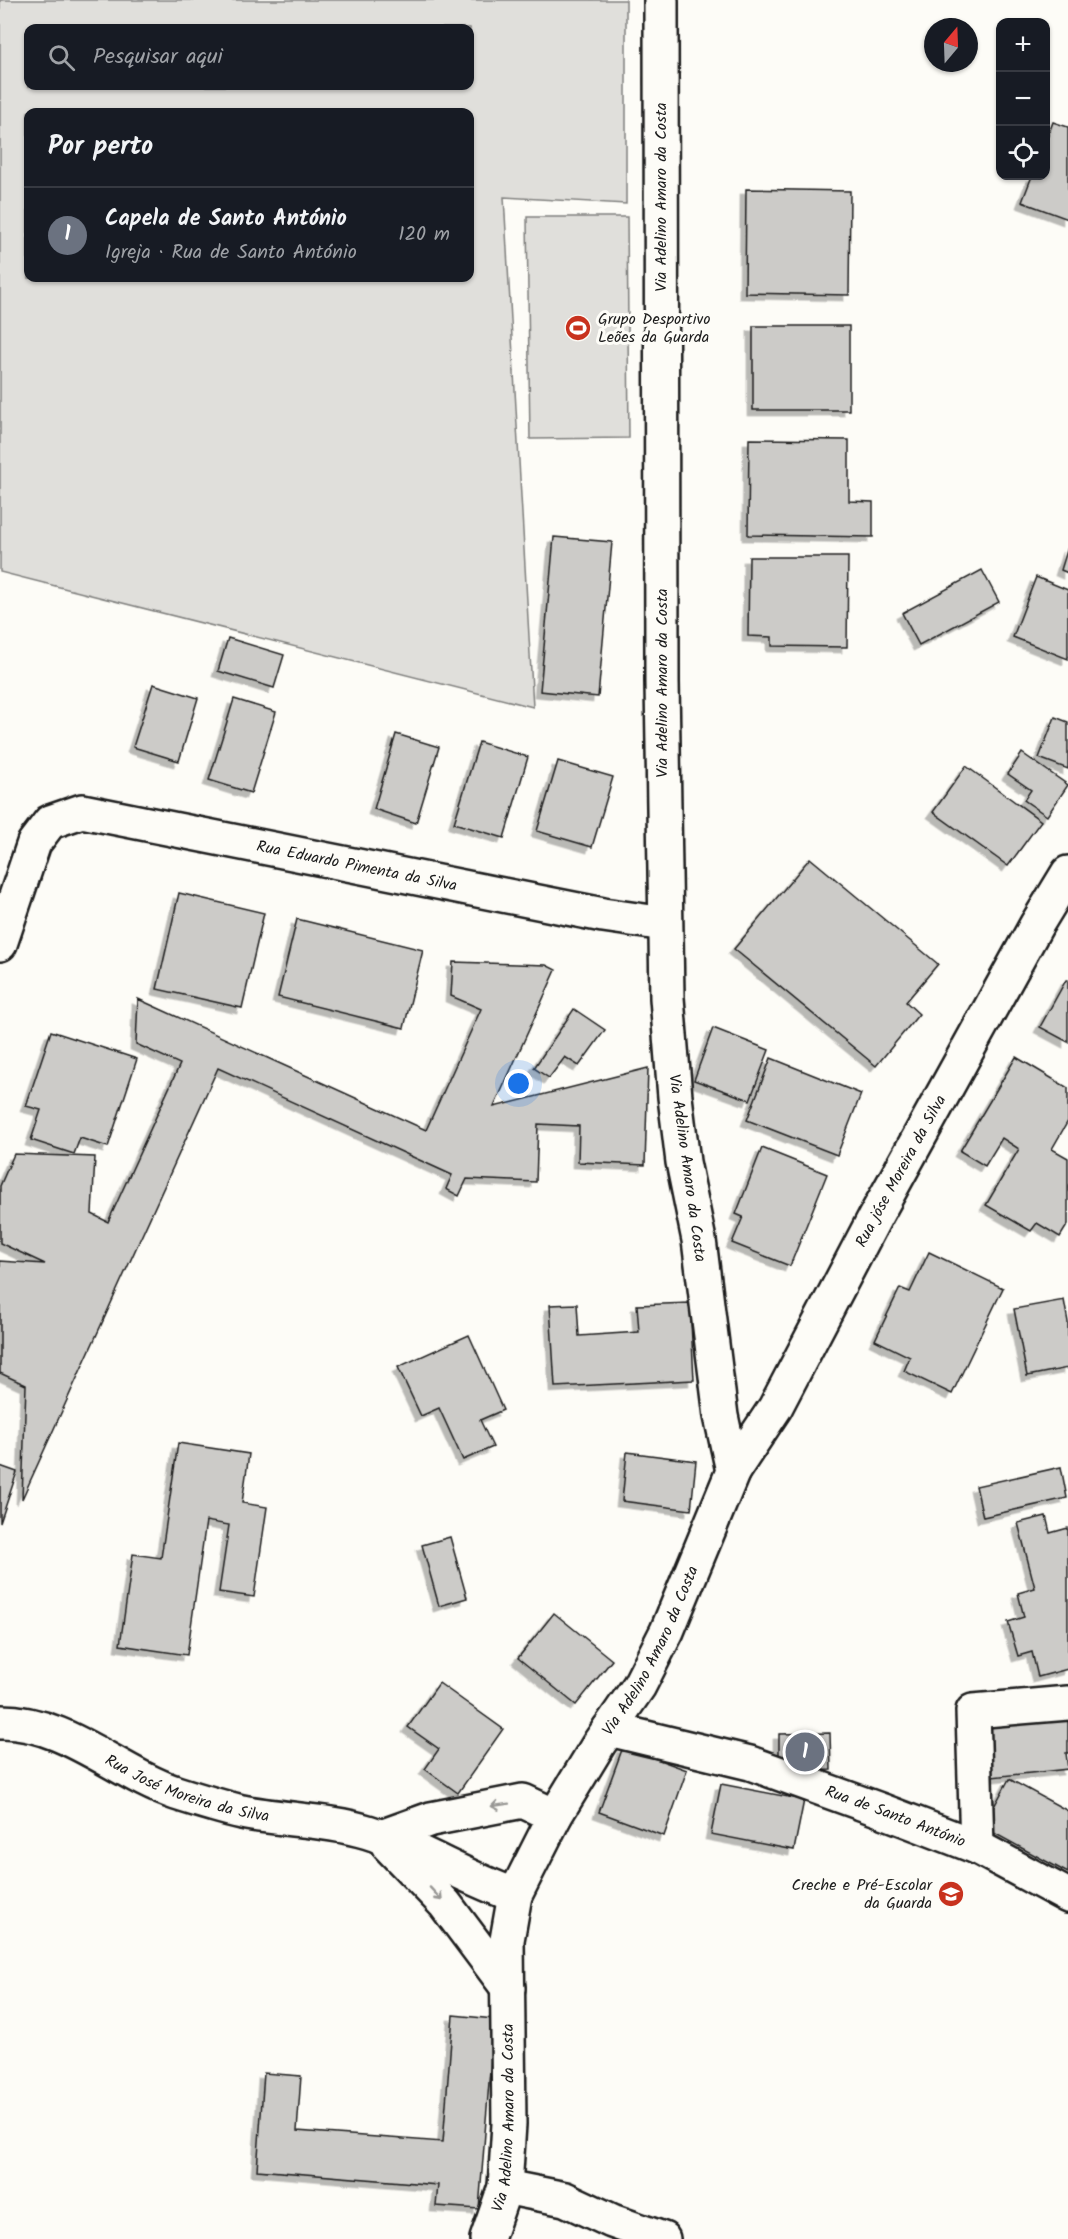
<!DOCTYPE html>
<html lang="pt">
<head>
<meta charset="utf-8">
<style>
  body { margin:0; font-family:Kalam,sans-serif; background:#242831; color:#f1f3f6 }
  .controls { position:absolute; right:18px; top:18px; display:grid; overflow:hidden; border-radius:12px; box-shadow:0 2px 4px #0004 }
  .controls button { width:54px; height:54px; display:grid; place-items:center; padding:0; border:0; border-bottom:2px solid #363941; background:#171b24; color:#f1f3f6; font:30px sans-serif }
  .compass { position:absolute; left:924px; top:18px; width:54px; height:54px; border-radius:50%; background:#171b24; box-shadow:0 2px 4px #0004; rotate:19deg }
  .you { position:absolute; left:519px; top:1084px; width:21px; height:21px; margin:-15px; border:4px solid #fff; border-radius:50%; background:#1a73e8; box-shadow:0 0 0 9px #1a73e833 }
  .badge { display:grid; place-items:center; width:39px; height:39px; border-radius:50%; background:#2563eb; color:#fff; font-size:20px; font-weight:700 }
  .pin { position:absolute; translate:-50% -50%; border:3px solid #fff; box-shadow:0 2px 6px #0006 }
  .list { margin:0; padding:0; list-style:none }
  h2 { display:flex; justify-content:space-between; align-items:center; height:78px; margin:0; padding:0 24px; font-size:26px }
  h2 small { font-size:20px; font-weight:400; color:#9ea1a6 }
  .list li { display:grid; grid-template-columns:39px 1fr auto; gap:18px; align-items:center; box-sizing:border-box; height:96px; padding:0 24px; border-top:2px solid #363941 }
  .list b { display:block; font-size:22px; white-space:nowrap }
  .list p { margin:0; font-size:20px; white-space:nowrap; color:#9ea1a6 }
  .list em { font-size:20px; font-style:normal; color:#9ea1a6 }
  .icon { flex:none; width:33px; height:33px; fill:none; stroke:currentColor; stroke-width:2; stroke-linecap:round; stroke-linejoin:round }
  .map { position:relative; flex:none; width:1068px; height:2239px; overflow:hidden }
  .search { position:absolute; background:#171b24; box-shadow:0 2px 4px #0004; left:24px; top:24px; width:450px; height:66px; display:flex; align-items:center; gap:15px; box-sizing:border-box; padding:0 21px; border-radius:12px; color:#9ea1a6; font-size:22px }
  .panel { position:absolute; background:#171b24; box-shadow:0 2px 4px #0004; left:24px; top:108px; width:450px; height:174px; border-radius:12px }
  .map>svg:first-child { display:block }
</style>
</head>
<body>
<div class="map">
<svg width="1068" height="2239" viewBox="0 0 1068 2239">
  <defs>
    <filter id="shadow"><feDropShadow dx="-5.5" dy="5.5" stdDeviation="0" flood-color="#0004"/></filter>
  </defs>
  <rect width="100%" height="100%" fill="#fdfcf7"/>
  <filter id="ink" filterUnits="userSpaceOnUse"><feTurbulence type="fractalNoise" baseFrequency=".0167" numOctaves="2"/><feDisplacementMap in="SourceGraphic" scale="12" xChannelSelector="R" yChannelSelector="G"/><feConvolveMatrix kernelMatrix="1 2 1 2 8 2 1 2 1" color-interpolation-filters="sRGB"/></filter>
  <g filter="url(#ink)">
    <!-- green -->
    <g fill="#e0dfdb" stroke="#7e7e7c" stroke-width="1.5" fill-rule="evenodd">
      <path d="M0,0H626V204L504,197L533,707L0,572ZM28,28H470V86H28ZM28,112H470V278H28Z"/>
      <polygon points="527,217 627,217 629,438 530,439"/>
    </g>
    <!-- building -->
    <g fill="#cccbc8" stroke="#1c1c1c" stroke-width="1.5" filter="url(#shadow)">
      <polygon points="1053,122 1068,127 1068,219 1022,202 1032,176 1046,176 1046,141"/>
      <polygon points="746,189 850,191 849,295 745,293"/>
      <rect x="753" y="326" width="96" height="84"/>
      <polygon points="749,439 849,440 849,501 873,502 873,537 748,535"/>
      <polygon points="554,537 612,542 598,697 540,691"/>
      <polygon points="1068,547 1068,573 1061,570"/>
      <polygon points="749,557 848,557 847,647 772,646 772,637 748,636"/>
      <polygon points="982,570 999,602 919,645 902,613"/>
      <polygon points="1036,577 1068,590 1068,659 1013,637"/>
      <polygon points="228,638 284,655 274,688 218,671"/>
      <polygon points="153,684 198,698 179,761 133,747"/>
      <polygon points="234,699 276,712 251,793 209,780"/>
      <polygon points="1055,717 1068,722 1068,769 1039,758"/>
      <polygon points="396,734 439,747 416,823 374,809"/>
      <polygon points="479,742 528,757 504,838 454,823"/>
      <polygon points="1022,753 1068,785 1047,816 1024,800 1031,790 1008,774"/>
      <polygon points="558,761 613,777 592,847 537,831"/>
      <polygon points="966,766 1041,821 1008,866 933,812"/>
      <polygon points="810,858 938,964 906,1002 919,1014 876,1066 734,949"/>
      <polygon points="179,893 264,913 242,1008 157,989"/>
      <polygon points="297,919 423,950 404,1028 278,997"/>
      <polygon points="453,962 546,965 556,970 494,1107 648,1068 645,1165 578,1162 579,1126 538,1124 536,1182 467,1179 459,1196 446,1189 452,1175 218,1068 22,1499 26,1385 0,1373 0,1261 45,1264 0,1243 0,1186 14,1154 95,1157 92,1214 108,1222 180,1064 136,1044 138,999 426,1130 481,1009 451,996"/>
      <polygon points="1066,980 1068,980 1068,1042 1040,1027"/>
      <polygon points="574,1009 605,1030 579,1066 565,1057 549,1078 534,1068"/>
      <polygon points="713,1028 769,1050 750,1100 694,1080"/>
      <polygon points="51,1031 137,1059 108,1147 80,1138 74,1154 31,1140 41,1110 26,1106"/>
      <polygon points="1016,1057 1068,1088 1068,1121 1052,1149 1068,1158 1068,1224 1060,1237 1037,1223 1031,1231 986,1205 1019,1149 1002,1138 985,1166 960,1151"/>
      <polygon points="771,1058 861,1094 837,1155 747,1120"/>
      <polygon points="762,1148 827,1174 790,1266 732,1243 743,1217 736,1214"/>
      <polygon points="929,1252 1003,1288 952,1394 904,1371 910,1357 875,1340 900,1288 910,1292"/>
      <polygon points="1064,1300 1068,1322 1068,1368 1027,1376 1014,1309"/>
      <polygon points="690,1303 694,1380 555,1387 550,1305 577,1304 579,1336 639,1332 637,1305"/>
      <polygon points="469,1335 503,1410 480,1420 493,1447 463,1460 439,1408 421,1416 398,1367"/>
      <polygon points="178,1443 249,1454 242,1503 267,1507 254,1597 219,1592 229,1525 206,1521 187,1655 120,1645 133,1554 161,1558"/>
      <polygon points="627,1452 696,1461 691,1510 622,1501"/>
      <polygon points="0,1466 17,1472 0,1523"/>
      <polygon points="1061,1467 1067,1498 983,1517 976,1486"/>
      <polygon points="1046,1516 1050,1533 1068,1528 1068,1669 1038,1677 1032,1652 1018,1656 1008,1622 1024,1617 1018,1593 1035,1588 1018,1523"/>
      <polygon points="450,1537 467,1598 439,1606 422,1545"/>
      <polygon points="554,1613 612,1660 576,1705 518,1658"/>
      <polygon points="439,1683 503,1729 458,1793 425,1769 439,1749 408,1727"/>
      <polygon points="1068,1717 1068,1753 1066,1753 1068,1769 992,1777 986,1725"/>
      <polygon points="830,1733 831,1770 779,1771 779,1734"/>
      <polygon points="623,1747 687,1770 664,1836 599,1812"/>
      <polygon points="1009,1779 1068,1811 1068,1873 983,1827"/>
      <polygon points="721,1784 804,1800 794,1850 711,1834"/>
      <polygon points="453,2015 494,2019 479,2209 436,2206 438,2185 257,2170 264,2073 301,2076 297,2131 443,2142"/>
    </g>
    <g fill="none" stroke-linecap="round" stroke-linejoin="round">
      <!-- minor casing -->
      <g stroke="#1c1c1c" stroke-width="38">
        <g id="minor">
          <path id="s1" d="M0,944L34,843L50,822L82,811L603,915L665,924"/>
          <path id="s2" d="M733,1471L775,1408L875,1217L1037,924L1068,873"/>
          <path id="s3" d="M0,1722C65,1721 117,1773 176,1793C198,1800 220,1807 242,1812C282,1820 330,1820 368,1832C419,1848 465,1878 515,1895"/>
          <path id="s4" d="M609,1729L750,1763L883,1811L977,1847L1068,1896"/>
          <polyline points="381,1837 431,1819 523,1801 555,1816"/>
          <polyline points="388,1845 445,1904 508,1988"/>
          <polyline points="977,1847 973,1711 1068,1703"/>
          <polyline points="505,2187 565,2199 612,2221 663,2239"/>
        </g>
      </g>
      <!-- major casing -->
      <g stroke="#1c1c1c" stroke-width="38">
        <g id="major">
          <path id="s5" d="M487,2239L505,2187L509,2124L507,1940L515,1895L555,1816L600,1742L639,1686L667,1631L733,1471L721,1416L699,1240L683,1162L675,1097L667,998L662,682L661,0"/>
        </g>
      </g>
      <!-- minor -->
      <use href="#minor" stroke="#fdfcf7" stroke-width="33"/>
      <!-- major -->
      <use href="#major" stroke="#fdfcf7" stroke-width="33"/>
    </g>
    <!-- one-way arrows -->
    <defs><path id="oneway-shaft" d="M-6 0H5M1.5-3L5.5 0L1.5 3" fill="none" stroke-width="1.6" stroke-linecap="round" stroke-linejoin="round" transform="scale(1.5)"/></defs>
    <g stroke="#989794">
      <use href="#oneway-shaft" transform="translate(500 1805) rotate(171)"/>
      <use href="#oneway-shaft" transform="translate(436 1894) rotate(47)"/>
    </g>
  </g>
  <!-- icons -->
  <defs>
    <g id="stadium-disc" transform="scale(1.35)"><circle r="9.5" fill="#c8321e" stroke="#fdfcf7"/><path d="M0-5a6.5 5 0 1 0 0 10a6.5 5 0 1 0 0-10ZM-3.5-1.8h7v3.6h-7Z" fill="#fff"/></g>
    <g id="school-disc" transform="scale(1.35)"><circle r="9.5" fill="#c8321e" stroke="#fdfcf7"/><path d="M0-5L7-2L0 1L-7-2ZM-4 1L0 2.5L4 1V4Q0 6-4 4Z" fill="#fff"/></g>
  </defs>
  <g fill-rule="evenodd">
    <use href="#stadium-disc" x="578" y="328"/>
    <use href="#school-disc" x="951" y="1894"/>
  </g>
  <g text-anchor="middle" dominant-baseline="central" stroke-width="6" stroke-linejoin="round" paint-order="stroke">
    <!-- street labels -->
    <g font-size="16" fill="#1c1c1c" stroke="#fdfcf7">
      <text transform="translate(661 197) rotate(-90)">Via Adelino Amaro da Costa</text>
      <text transform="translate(662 683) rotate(-90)">Via Adelino Amaro da Costa</text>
      <text stroke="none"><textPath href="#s1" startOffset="447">Rua Eduardo Pimenta da Silva</textPath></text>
      <text transform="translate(687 1168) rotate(82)">Via Adelino Amaro da Costa</text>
      <text stroke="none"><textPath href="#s2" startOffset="344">Rua jóse Moreira da Silva</textPath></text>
      <text stroke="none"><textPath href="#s5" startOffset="628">Via Adelino Amaro da Costa</textPath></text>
      <text stroke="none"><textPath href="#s3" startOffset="201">Rua José Moreira da Silva</textPath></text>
      <text stroke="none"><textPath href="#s4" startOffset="300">Rua de Santo António</textPath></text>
      <text stroke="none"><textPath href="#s5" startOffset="124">Via Adelino Amaro da Costa</textPath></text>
    </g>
    <!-- poi labels -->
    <g font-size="16" fill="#1c1c1c" stroke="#fdfcf7" text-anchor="start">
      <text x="598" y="319">Grupo Desportivo<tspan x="598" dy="18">Leões da Guarda</tspan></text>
      <text x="932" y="1885" text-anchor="end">Creche e Pré-Escolar<tspan x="932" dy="18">da Guarda</tspan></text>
    </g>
  </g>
</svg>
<div class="controls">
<button>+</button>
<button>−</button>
<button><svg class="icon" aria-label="locate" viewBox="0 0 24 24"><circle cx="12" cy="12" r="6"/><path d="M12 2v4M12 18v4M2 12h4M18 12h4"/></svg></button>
</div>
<svg class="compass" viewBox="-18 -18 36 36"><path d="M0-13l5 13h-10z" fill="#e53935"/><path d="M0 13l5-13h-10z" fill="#9ea1a6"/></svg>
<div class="you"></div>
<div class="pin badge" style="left:805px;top:1752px;background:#6b7280">1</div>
<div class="search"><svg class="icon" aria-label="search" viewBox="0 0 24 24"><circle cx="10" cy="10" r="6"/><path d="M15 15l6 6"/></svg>Pesquisar aqui</div>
<section class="panel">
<h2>Por perto<small></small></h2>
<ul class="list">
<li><span class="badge" style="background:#6b7280">1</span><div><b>Capela de Santo António</b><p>Igreja · Rua de Santo António</p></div><em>120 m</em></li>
</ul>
</section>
</div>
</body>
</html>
